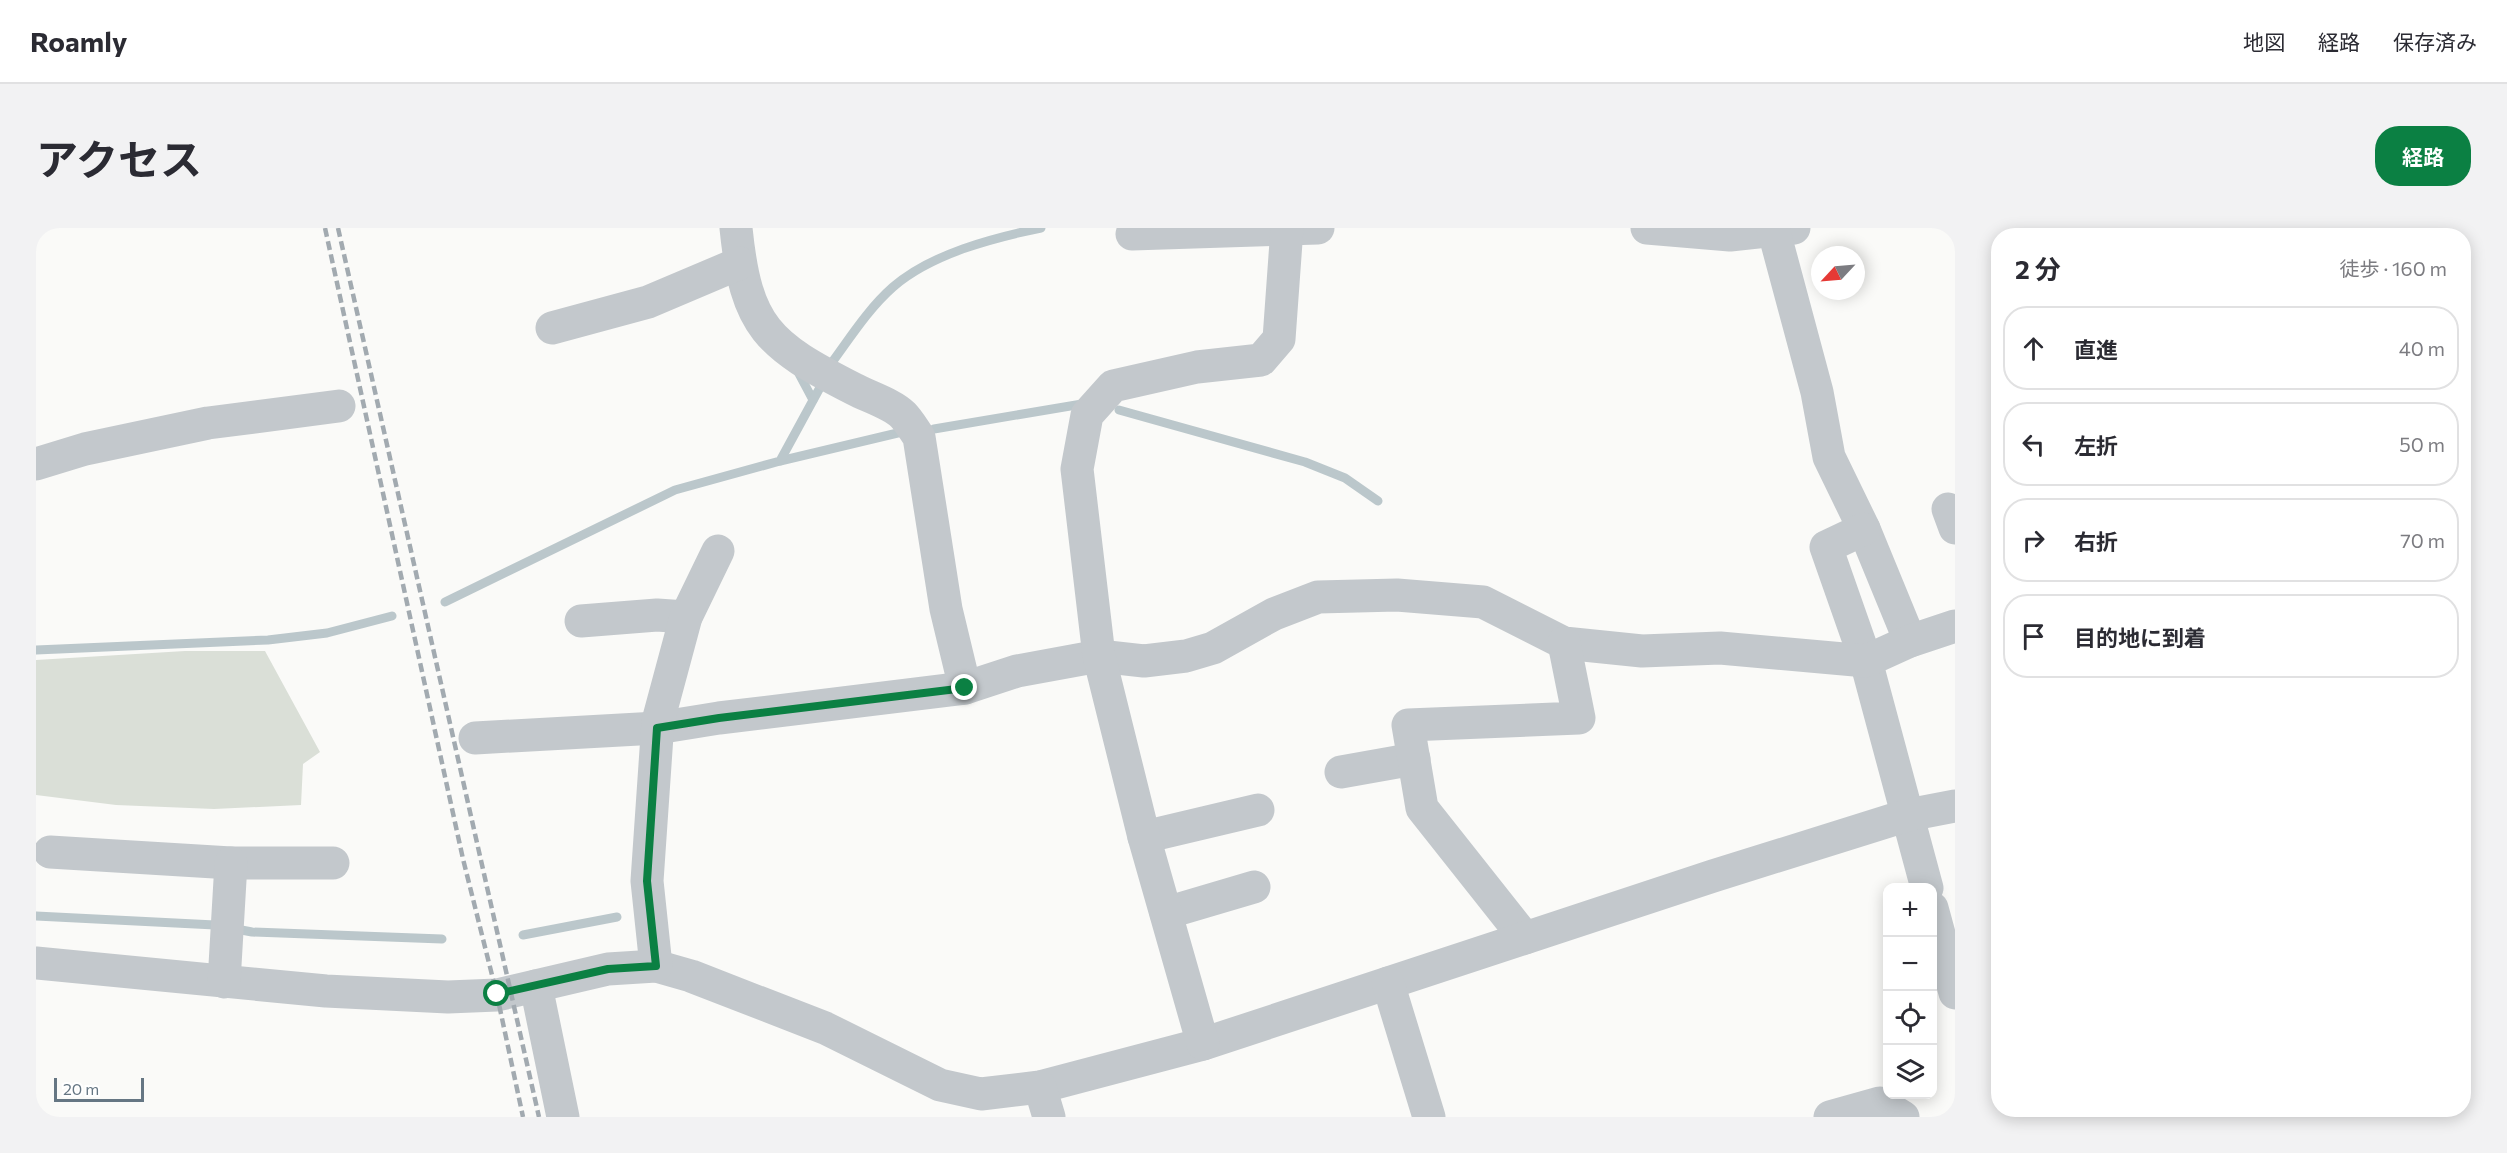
<!DOCTYPE html>
<html lang="ja">
<head>
<meta charset="utf-8">
<style>
  body { margin:0; font-family:Commissioner,"Noto Sans JP",sans-serif; background:#f2f2f3; color:#2b2b33 }
  .controls { position:absolute; right:18px; bottom:18px; display:grid; overflow:hidden; border-radius:12px; box-shadow:0 3px 15px #0003 }
  .controls button { width:54px; height:54px; display:grid; place-items:center; padding:0; border:0; border-bottom:2px solid #e1e1e2; background:#fff; color:#2b2b33; font:30px sans-serif }
  .compass { position:absolute; left:1775px; top:18px; width:54px; height:54px; border-radius:50%; background:#fff; box-shadow:0 3px 15px #0003; rotate:244deg }
  .scale { position:absolute; left:18px; bottom:15px; width:90px; box-sizing:border-box; padding-left:6px; border:3px solid #657683; border-top:0; font-size:16px; line-height:21px; white-space:nowrap; color:#657683; -webkit-text-stroke:4px #fff; paint-order:stroke }
  .stop { position:absolute; width:18px; height:18px; margin:-14px; border:4px solid #0b8043; border-radius:50%; background:#fff }
  .stop.end { background:#0b8043; border-color:#fff; box-shadow:0 2px 6px #0008 }
  .list { margin:0; padding:0; list-style:none }
  h2 { display:flex; justify-content:space-between; align-items:center; height:78px; margin:0; padding:0 24px; font-size:26px }
  h2 small { font-size:20px; font-weight:400; color:#7c7c81 }
  .list li { display:grid; grid-template-columns:39px 1fr auto; gap:18px; align-items:center; box-sizing:border-box; height:84px; margin:0 12px 12px; padding:0 12px; border:2px solid #e1e1e2; border-radius:24px }
  .list b { display:block; font-size:22px; white-space:nowrap }
  .list em { font-size:20px; font-style:normal; color:#7c7c81 }
  .icon { flex:none; width:33px; height:33px; fill:none; stroke:currentColor; stroke-width:2; stroke-linecap:round; stroke-linejoin:round }
  .map { position:relative; flex:none; width:1919px; height:889px; overflow:hidden; border-radius:24px }
  header { display:flex; align-items:center; gap:36px; box-sizing:border-box; height:84px; padding:0 30px; background:#fff; border-bottom:2px solid #e1e1e2 }
  header strong { font-size:28px }
  nav { display:flex; gap:33px; margin-inline-start:auto; font-size:21px }
  .intro { display:flex; align-items:center; justify-content:space-between; box-sizing:border-box; height:144px; padding:0 36px }
  h1 { margin:0; font-size:42px }
  .button { padding:15px 27px; border-radius:24px; background:#0b8043; color:#fff; font-size:21px; font-weight:700 }
  main { display:flex; gap:36px; padding:0 36px }
  aside { flex:1; background:#fff; border-radius:24px; box-shadow:0 3px 15px #0003 }
  .map>svg:first-child { display:block }
</style>
</head>
<body>
<header>
<strong>Roamly</strong>
<nav><a>地図</a><a>経路</a><a>保存済み</a></nav>
</header>
<div class="intro"><h1>アクセス</h1><a class="button">経路</a></div>
<main>
<div class="map">
<svg width="1919" height="889" viewBox="0 0 1919 889">
  <rect width="100%" height="100%" fill="#fafaf8"/>
  <!-- green -->
  <polygon fill="#dadfd7" points="149,423 229,423 284,524 267,536 265,577 178,581 80,577 0,567 0,432"/>
  <g fill="none" stroke-linecap="round" stroke-linejoin="round">
    <!-- stream -->
    <g stroke="#bbc7cb" stroke-width="9">
      <path d="M794,137C814,110 832,81 857,59C895,26 956,10 1005,0"/>
      <polyline points="761,142 777,172"/>
      <polyline points="1083,182 1269,234 1309,250 1342,273"/>
      <polyline points="898,201 1046,176"/>
      <polyline points="744,233 870,203"/>
      <polyline points="409,374 639,262 744,233 787,154"/>
      <polyline points="0,422 232,412 291,405 356,388"/>
      <polyline points="0,688 179,697 216,704 406,711"/>
      <polyline points="487,707 581,689"/>
    </g>
    <!-- minor -->
    <g stroke="#c3c8cc" stroke-width="33">
      <path d="M700,0C710,100 732,117 818,161C833,169 856,176 867,187C873,193 878,202 883,209L910,381L929,460"/>
      <polyline points="1611,0 1694,7 1758,0"/>
      <polyline points="1737,0 1781,164 1793,229 1828,301 1874,413"/>
      <polyline points="1096,6 1282,0"/>
      <polyline points="516,100 612,74 704,35"/>
      <polyline points="0,236 49,221 172,195 303,178"/>
      <polyline points="1912,281 1919,300"/>
      <polyline points="1828,301 1790,319 1830,433 1891,660"/>
      <polyline points="545,393 621,387 650,389"/>
      <polyline points="439,510 621,500 683,490 929,460 981,443 1063,428 1108,433 1150,428 1177,420 1238,386 1282,369 1361,367 1447,374 1528,415 1606,423 1684,420 1830,433 1874,413 1919,398"/>
      <polyline points="1305,544 1378,531"/>
      <polyline points="1108,609 1222,582"/>
      <polyline points="14,624 195,635 297,635"/>
      <polyline points="1896,680 1919,765"/>
      <polyline points="1130,685 1218,659"/>
      <polyline points="1489,710 1386,580 1372,497 1543,490 1528,415"/>
      <polyline points="0,735 290,763 412,769 461,767 572,741 620,738 655,748 789,800 904,857 945,866 1004,859 1167,816 1677,648 1872,587 1919,578"/>
      <polyline points="620,738 611,653 622,493 650,389 682,323"/>
      <polyline points="188,754 195,635"/>
      <polyline points="1352,755 1393,889"/>
      <polyline points="500,758 527,889"/>
      <polyline points="1167,816 1108,609 1063,428 1041,241 1051,187 1077,158 1161,139 1225,132 1243,111 1251,0"/>
      <polyline points="1004,859 1013,889"/>
      <polyline points="1794,889 1844,875 1867,889"/>
    </g>
    <!-- rail -->
    <g stroke="#a2aab0" stroke-width="4.5" stroke-dasharray="9 4.5" stroke-linecap="butt">
      <polyline points="289,0 427,631 461,767 487,889"/>
      <polyline points="302,0 503,889"/>
    </g>
  </g>
  <g fill="none" stroke-linecap="round" stroke-linejoin="round">
    <!-- route -->
    <polyline stroke="#0b8043" stroke-width="8" points="461,766 572,741 620,738 611,653 621,500 683,490 929,460"/>
  </g>
</svg>
<div class="controls">
<button>+</button>
<button>−</button>
<button><svg class="icon" aria-label="locate" viewBox="0 0 24 24"><circle cx="12" cy="12" r="6"/><path d="M12 2v4M12 18v4M2 12h4M18 12h4"/></svg></button>
<button><svg class="icon" aria-label="layers" viewBox="0 0 24 24"><path d="M12 4l9 5-9 5-9-5zM3 14l9 5 9-5"/></svg></button>
</div>
<svg class="compass" viewBox="-18 -18 36 36"><path d="M0-13l5 13h-10z" fill="#e53935"/><path d="M0 13l5-13h-10z" fill="#7c7c81"/></svg>
<div class="scale">20 m</div>
<div class="stop" style="left:461px;top:766px"></div>
<div class="stop end" style="left:929px;top:460px"></div>
</div>
<aside>
<h2>2 分<small>徒歩 · 160 m</small></h2>
<ul class="list">
<li><svg class="icon" aria-label="ahead" viewBox="0 0 24 24"><path d="M12 20V5M6 11l6-6 6 6"/></svg><div><b>直進</b></div><em>40 m</em></li>
<li><svg class="icon" aria-label="left" viewBox="0 0 24 24"><path d="M17 20v-9H6M10 6l-5 5 5 5"/></svg><div><b>左折</b></div><em>50 m</em></li>
<li><svg class="icon" aria-label="right" viewBox="0 0 24 24"><path d="M7 20v-9h11M14 6l5 5-5 5"/></svg><div><b>右折</b></div><em>70 m</em></li>
<li><svg class="icon" aria-label="arrive" viewBox="0 0 24 24"><path d="M6 21V4h12l-3 4 3 4H6"/></svg><div><b>目的地に到着</b></div></li>
</ul>
</aside>
</main>
</body>
</html>
